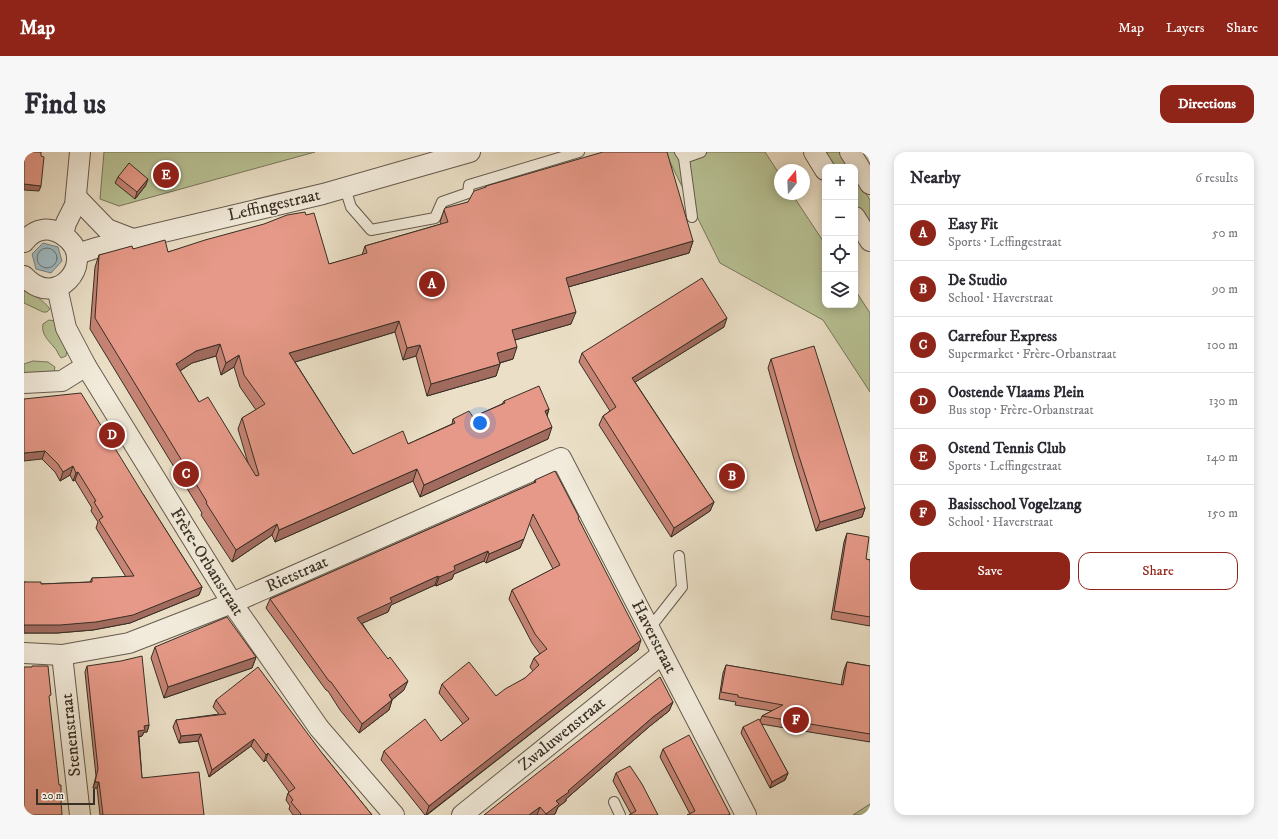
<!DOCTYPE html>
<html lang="en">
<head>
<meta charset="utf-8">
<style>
  body { margin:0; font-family:"IM FELL DW Pica",serif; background:#f7f7f7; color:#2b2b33 }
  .controls { position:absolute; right:12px; top:12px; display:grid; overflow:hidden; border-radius:8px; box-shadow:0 2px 10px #0003 }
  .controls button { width:36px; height:36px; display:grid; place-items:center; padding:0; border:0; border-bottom:1px solid #e1e1e2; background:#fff; color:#2b2b33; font:20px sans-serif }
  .compass { position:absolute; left:750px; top:12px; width:36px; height:36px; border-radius:50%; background:#fff; box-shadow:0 2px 10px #0003; rotate:18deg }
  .scale { position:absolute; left:12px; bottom:10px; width:59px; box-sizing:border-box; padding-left:4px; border:2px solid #382f25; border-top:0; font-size:11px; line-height:14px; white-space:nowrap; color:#382f25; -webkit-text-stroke:3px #f2ebdb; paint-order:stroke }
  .you { position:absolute; left:456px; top:271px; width:14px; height:14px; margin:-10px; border:3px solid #fff; border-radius:50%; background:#1a73e8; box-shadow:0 0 0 6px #1a73e833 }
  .badge { display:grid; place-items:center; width:26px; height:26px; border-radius:50%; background:#8f2418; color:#fff; font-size:13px; font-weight:700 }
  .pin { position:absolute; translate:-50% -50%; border:2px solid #fff; box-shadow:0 1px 4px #0006 }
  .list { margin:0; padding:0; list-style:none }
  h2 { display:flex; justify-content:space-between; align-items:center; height:52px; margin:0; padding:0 16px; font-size:17px }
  h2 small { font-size:13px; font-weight:400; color:#7c7c81 }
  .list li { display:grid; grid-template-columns:26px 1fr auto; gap:12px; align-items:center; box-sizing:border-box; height:56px; padding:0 16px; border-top:1px solid #e1e1e2 }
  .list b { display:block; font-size:15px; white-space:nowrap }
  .list p { margin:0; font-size:13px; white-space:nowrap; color:#7c7c81 }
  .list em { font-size:13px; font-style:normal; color:#7c7c81 }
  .actions { display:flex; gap:8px; padding:12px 16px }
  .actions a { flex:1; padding:9px 0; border:1px solid #8f2418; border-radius:12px; text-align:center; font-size:14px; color:#8f2418 }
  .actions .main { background:#8f2418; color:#fff }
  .icon { flex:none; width:22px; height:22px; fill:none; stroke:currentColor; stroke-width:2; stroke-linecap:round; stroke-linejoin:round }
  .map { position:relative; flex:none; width:846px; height:663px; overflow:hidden; border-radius:12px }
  header { display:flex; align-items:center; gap:24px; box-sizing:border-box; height:56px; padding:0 20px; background:#8f2418; color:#fff }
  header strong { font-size:19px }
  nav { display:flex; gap:22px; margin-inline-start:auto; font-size:14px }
  .intro { display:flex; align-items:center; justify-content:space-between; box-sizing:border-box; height:96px; padding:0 24px }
  h1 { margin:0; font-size:28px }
  .button { padding:10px 18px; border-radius:12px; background:#8f2418; color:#fff; font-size:14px; font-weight:700 }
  main { display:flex; gap:24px; padding:0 24px }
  aside { flex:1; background:#fff; border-radius:12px; box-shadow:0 2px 10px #0003 }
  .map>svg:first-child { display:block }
</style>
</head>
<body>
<header>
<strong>Map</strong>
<nav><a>Map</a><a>Layers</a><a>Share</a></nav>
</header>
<div class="intro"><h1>Find us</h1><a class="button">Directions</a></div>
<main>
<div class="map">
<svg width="846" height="663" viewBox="0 0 846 663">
  <rect width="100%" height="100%" fill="#ebe0c7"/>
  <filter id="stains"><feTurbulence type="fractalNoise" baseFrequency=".005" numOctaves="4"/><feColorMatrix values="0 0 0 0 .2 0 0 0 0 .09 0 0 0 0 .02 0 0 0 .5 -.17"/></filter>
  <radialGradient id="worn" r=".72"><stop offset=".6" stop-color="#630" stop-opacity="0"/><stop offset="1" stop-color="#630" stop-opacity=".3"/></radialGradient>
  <!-- green -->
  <g fill="#b8c295" stroke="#78785d">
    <polygon points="80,0 291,0 95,54 76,47"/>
    <polygon points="641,0 741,0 756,23 756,42 768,42 801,92 801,153 831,153 831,138 846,161 846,240 799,168 696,111"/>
    <polygon points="798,0 816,0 825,15 807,15"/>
    <polygon points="831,24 846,48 846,78 831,54"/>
    <path d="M0,139C11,143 19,148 26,157L23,160H19L0,151Z"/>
    <path d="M25,168L31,169L43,197L42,204L37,206C34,202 33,198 30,195C24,188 17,182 19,172Z"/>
    <polygon points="9,209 24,210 31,215 30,220 0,223 0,212"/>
    <polygon points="846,652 846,663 829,663"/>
  </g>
  <!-- water -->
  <polygon fill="#9fbac1" stroke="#768283" points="19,91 34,95 38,109 27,121 12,117 8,102"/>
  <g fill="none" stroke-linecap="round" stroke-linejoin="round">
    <!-- shore -->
    <circle stroke="#6c7473" stroke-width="1" cx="23" cy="106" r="10"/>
    <!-- lane casing -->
    <g stroke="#655b4e" stroke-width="12">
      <g id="lane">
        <polyline points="656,0 660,6 677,0"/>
        <polyline points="660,6 668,65"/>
        <polyline points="321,36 327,55 347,78 411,66 418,50 444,41 445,33 555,0"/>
        <polyline points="625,477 658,435 655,404"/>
        <polyline points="590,650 596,663"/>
      </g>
    </g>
    <!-- street casing -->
    <g stroke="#655b4e" stroke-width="22">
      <g id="street">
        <polyline points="790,0 801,18"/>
        <polyline points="826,0 846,32"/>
        <polyline points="52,45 83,77 109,87"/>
        <polyline points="831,65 846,89"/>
        <polyline points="39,82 42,71 51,53 56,0"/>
        <path d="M0,90C6,82 16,76 27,78C34,79 40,83 45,88C70,112 32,159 0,124"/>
        <polyline points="53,102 72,96 299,42 446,0"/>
        <polyline points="33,135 42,176 62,214 208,451 295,576 370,663"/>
        <polyline points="0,231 38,229 62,214"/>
        <polyline points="0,501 38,503 105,491 208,451 537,306 722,663"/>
        <polyline points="38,503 56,663"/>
        <polyline points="438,663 638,502"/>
      </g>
    </g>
    <!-- lane -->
    <use href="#lane" stroke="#f2ebdb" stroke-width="10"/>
    <!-- street -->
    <use href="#street" stroke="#f2ebdb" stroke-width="20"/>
  </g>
  <!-- wall -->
  <g fill="#c68475" stroke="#382f25" fill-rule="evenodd">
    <polygon points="94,25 122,33 111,47 91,31"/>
    <path d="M462,34L669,89L665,101L544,135L547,172L491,188L489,207L476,211L472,224L403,244L392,204L379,208L371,180L271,210L329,302L384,292L428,272L429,267L449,265L478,252L480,249L525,257L523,264L524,287L396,345L389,329L251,390L248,383L208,410L177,363L178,361L66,177L71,115L75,103L109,97L144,100L282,63L305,112L338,103L341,94L417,72L416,70L420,58L444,50L461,36ZM192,204L197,223L210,215L216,235L232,258L218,266L214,277L224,311L175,250L156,219L168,211Z"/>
    <polygon points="700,175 611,230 690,350 686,359 647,385 575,273 579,264 586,259 555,210 558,201"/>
    <polygon points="747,207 841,356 838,365 792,379 770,307 744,216"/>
    <polygon points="0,247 119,342 178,435 175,443 106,471 69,478 33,481 0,481 0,430 17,432 66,430 68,426 102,425 72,376 74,370 67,359 68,356 51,328 49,329 46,323 36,329 31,320 18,307"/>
    <polygon points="511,328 555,368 614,498 403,663 401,663 357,608 360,599 417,589 439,572 415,541 418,532 472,544 501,526 509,519 506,515 510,506 516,502 508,491 485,447 488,438 529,417 505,371 496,396 462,411 460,409 430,422 428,427 412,434 411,433 367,453 364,460 338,471 380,538 368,548 365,558 335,581 316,558 304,539 302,538 242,456 246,447 510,331"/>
    <polygon points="823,381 842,407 846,408 846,474 807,467 820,390"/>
    <polygon points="131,495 232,505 228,516 140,546 127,506"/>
    <polygon points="823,510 846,514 846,590 737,572 764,621 761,628 746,636 717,581 719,575 736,569 738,564 748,559 711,553 712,550 695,547 699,521 702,513 817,533 820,518"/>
    <polygon points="63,514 125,573 123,580 120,580 118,584 115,585 118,626 180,663 76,663 73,636 69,636 72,624 61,520"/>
    <polygon points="192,548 298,601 348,663 269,663 265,657 266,654 262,648 264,641 265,640 242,608 240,610 227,594 185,625 174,589 155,591 149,575 152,568 195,562 189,555"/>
    <polygon points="649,550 645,559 626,574 542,647 542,649 534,655 531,662 530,663 460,663"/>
    <polygon points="639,597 706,662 706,663 663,663 666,662 636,605"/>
    <polygon points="592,621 634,663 607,662 589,629"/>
  </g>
  <!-- shaded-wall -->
  <g fill="#a16b5f" stroke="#382f25">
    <polygon points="124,27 122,33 111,47 113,40"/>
    <polygon points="0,32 17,34 15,39 0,38"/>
    <polygon points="669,89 665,101 537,137 542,126"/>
    <polygon points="552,160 547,172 484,190 488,178"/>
    <polygon points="703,166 700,175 605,234 608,226"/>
    <polygon points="375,169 371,180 261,213 265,201"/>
    <polygon points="196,192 192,204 168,211 148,224 152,212 172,199"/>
    <polygon points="396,193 392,204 379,208 383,196"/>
    <polygon points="493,195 489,207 468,213 473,201"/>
    <polygon points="215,203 210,215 197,223 202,211"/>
    <polygon points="476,212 472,224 403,244 407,232"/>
    <polygon points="525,257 521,269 521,259"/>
    <polygon points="528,275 524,287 396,345 400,333"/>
    <polygon points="21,299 18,307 0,309 0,301"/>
    <polygon points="49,314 46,323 36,329 39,320"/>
    <polygon points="393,317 389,329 251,390 255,378"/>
    <polygon points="54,320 51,328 49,329 52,321"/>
    <polygon points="690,350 686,359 647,385 650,376"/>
    <polygon points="841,356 838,365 792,379 796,370"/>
    <polygon points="253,372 248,383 208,410 212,398"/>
    <polygon points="500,387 496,396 462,411 465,402"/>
    <polygon points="464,399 460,409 430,422 428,427 412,434 415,425 430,414"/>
    <polygon points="414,424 411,433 367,453 364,460 330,475 333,466 366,446"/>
    <polygon points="178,435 175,443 106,471 69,478 33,481 0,481 0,473"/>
    <polygon points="617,488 614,498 402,663 405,654"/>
    <polygon points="232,505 228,516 140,546 144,535"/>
    <polygon points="384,529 380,538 361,553 365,543"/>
    <polygon points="368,548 365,558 335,581 338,572"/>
    <polygon points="649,550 645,559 626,574 542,647 542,649 534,655 531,662 530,663 522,663 532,649 629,565"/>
    <polygon points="125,573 123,580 120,580 118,584 112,585 114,579 120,574"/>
    <polygon points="177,582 174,589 155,591 157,584"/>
    <polygon points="230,587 227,594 185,625 188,618"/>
    <polygon points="244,601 242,608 240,610 242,603"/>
    <polygon points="764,621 761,628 746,636 748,630"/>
    <polygon points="71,630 75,630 73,636 69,636"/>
    <polygon points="516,655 513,663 505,663"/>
  </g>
  <!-- building -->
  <g fill="#e69988" stroke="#382f25" fill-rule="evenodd">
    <polygon points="0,0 17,0 17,4 20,5 17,34 0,32"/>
    <path d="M579,0H643L669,89L542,126L552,160L488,178L493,195L473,201L476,212L407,232L396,193L383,196L375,169L265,201L329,302L379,279L384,292L431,271L429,267L445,259L449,265L481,251L480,249L515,234L525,257L521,259L528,275L400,333L393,317L255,378L253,372L212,398L182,351L183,350L71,166L75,103L108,94L109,97L141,88L144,100L181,88L240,72L263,63L281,60L282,63L290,61L305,112L343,101L341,94L424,70L420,58L421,56L444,50L450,39L462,35V34ZM196,192L202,211L215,203L220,223L241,252L218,266L235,323L232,324L184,245L175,250L152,212L172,199Z"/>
    <polygon points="105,11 124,27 113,40 94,25"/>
    <polygon points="678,126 703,166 608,226 690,350 650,376 579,264 592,255 558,201"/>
    <polygon points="790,194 841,356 796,370 773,298 747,207"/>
    <polygon points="57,241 119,342 178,435 109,463 72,470 36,473 0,473 0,430 17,430 17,432 68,430 68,426 110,424 75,368 79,365 70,350 72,349 54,320 52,321 49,314 39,320 34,312 21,299 0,301 0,247"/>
    <polygon points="531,319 555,365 554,366 617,488 405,654 360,599 401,567 417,589 445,567 418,532 445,510 472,544 481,537 501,526 515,513 510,506 523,497 511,482 488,438 536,413 509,362 500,387 465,402 464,399 430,414 431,418 415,425 414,424 366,446 368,450 333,466 364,507 366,505 384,529 365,543 368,548 338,572 320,548 307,530 305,529 246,447 512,330 511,328"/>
    <polygon points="823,381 845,385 842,407 846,408 846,465 810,459"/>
    <polygon points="203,465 232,505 144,535 131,495"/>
    <polygon points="118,504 125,573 120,574 121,578 114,579 118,626 175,620 180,663 79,663 75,630 71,630 74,617 63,514 97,509"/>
    <polygon points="823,510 846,514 846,582 738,564 759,553 714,545 714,543 697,540 702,513 819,533"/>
    <polygon points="8,514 24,514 27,543 25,544 35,633 37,633 37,648 38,663 0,663 0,515 8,515"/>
    <polygon points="234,515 298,601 348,663 276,663 277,662 267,650 269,648 264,641 271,636 244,601 242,603 230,587 188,618 177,582 157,584 152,568 202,562 192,548"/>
    <polygon points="636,525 649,550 629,565 544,639 545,640 532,649 535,652 522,662 516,655 505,663 460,663"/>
    <polygon points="735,567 764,621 748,630 719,575"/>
    <polygon points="665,583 706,662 704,663 663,663 671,659 639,597"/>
    <polygon points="606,614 618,632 634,663 605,663 612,659 592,621"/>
  </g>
  <g text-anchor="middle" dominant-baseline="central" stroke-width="3" stroke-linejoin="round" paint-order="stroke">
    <!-- street labels -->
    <g font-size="17" fill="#382f25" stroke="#f2ebdb">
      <text transform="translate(250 53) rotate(-13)">Leffingestraat</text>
      <text transform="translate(183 410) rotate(58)">Frère-Orbanstraat</text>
      <text transform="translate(273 422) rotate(-24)">Rietstraat</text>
      <text transform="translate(630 485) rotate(63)">Haverstraat</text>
      <text transform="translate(538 582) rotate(-39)">Zwaluwenstraat</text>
      <text transform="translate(47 583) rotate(-96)">Stenenstraat</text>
    </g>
  </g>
  <rect width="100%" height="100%" filter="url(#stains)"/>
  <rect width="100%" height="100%" fill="url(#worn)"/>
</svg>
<div class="controls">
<button>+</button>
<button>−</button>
<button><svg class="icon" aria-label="locate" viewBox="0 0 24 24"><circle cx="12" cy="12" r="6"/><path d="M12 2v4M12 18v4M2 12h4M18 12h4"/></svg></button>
<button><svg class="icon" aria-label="layers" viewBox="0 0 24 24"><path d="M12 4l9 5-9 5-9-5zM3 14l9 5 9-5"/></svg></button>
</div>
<svg class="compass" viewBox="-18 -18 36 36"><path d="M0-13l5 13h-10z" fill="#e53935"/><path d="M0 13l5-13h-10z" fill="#7c7c81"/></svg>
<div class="scale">20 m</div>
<div class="you"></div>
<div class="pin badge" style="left:408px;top:132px">A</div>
<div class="pin badge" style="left:708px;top:324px">B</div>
<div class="pin badge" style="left:162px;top:322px">C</div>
<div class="pin badge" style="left:88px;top:283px">D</div>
<div class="pin badge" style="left:142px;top:23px">E</div>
<div class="pin badge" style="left:772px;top:568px">F</div>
</div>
<aside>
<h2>Nearby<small>6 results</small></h2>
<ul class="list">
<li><span class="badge">A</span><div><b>Easy Fit</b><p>Sports · Leffingestraat</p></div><em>50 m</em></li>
<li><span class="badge">B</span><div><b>De Studio</b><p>School · Haverstraat</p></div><em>90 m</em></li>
<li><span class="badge">C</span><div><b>Carrefour Express</b><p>Supermarket · Frère-Orbanstraat</p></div><em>100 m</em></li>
<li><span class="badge">D</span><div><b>Oostende Vlaams Plein</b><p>Bus stop · Frère-Orbanstraat</p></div><em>130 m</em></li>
<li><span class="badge">E</span><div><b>Ostend Tennis Club</b><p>Sports · Leffingestraat</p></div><em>140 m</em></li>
<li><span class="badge">F</span><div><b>Basisschool Vogelzang</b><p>School · Haverstraat</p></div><em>150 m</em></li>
</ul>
<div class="actions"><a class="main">Save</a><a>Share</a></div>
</aside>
</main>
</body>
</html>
